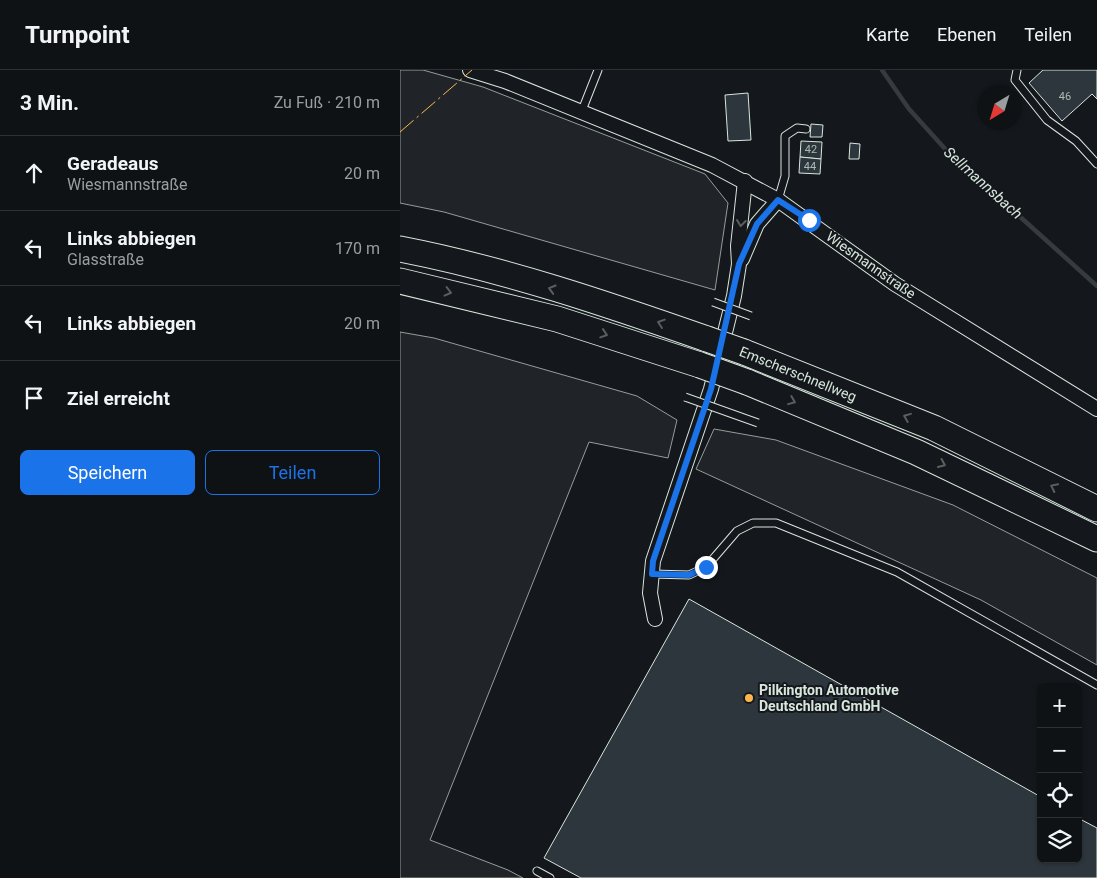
<!DOCTYPE html>
<html lang="de">
<head>
<meta charset="utf-8">
<style>
  body { margin:0; font-family:Roboto,sans-serif; background:#1d2022; color:#f1f3f6 }
  .controls { position:absolute; right:15px; bottom:15px; display:grid; overflow:hidden; border-radius:8px; box-shadow:0 1px 4px #0004 }
  .controls button { width:45px; height:45px; display:grid; place-items:center; padding:0; border:0; border-bottom:1px solid #2f3234; background:#0f1215; color:#f1f3f6; font:25px sans-serif }
  .compass { position:absolute; left:577px; top:15px; width:45px; height:45px; border-radius:50%; background:#0f1215; box-shadow:0 1px 4px #0004; rotate:218deg }
  .stop { position:absolute; width:15px; height:15px; margin:-11px; border:4px solid #1a73e8; border-radius:50%; background:#fff }
  .stop.end { background:#1a73e8; border-color:#fff; box-shadow:0 1px 5px #0008 }
  .list { margin:0; padding:0; list-style:none }
  h2 { display:flex; justify-content:space-between; align-items:center; height:65px; margin:0; padding:0 20px; font-size:21px }
  h2 small { font-size:16px; font-weight:400; color:#9b9ea0 }
  .list li { display:grid; grid-template-columns:32px 1fr auto; gap:15px; align-items:center; box-sizing:border-box; height:75px; padding:0 20px; border-top:1px solid #2f3234 }
  .list b { display:block; font-size:19px; white-space:nowrap }
  .list p { margin:0; font-size:16px; white-space:nowrap; color:#9b9ea0 }
  .list em { font-size:16px; font-style:normal; color:#9b9ea0 }
  .actions { display:flex; gap:10px; padding:15px 20px }
  .actions a { flex:1; padding:11px 0; border:1px solid #1a73e8; border-radius:8px; text-align:center; font-size:18px; color:#1a73e8 }
  .actions .main { background:#1a73e8; color:#fff }
  .icon { flex:none; width:28px; height:28px; fill:none; stroke:currentColor; stroke-width:2; stroke-linecap:round; stroke-linejoin:round }
  .map { position:relative; flex:none; width:697px; height:808px; overflow:hidden }
  header { display:flex; align-items:center; gap:30px; box-sizing:border-box; height:70px; padding:0 25px; background:#0f1215; border-bottom:1px solid #2f3234 }
  header strong { font-size:24px }
  nav { display:flex; gap:28px; margin-inline-start:auto; font-size:18px }
  main { display:flex }
  aside { flex:1; background:#0f1215 }
  .map>svg:first-child { display:block }
</style>
</head>
<body>
<header>
<strong>Turnpoint</strong>
<nav><a>Karte</a><a>Ebenen</a><a>Teilen</a></nav>
</header>
<main>
<aside>
<h2>3 Min.<small>Zu Fuß · 210 m</small></h2>
<ul class="list">
<li><svg class="icon" aria-label="ahead" viewBox="0 0 24 24"><path d="M12 20V5M6 11l6-6 6 6"/></svg><div><b>Geradeaus</b><p>Wiesmannstraße</p></div><em>20 m</em></li>
<li><svg class="icon" aria-label="left" viewBox="0 0 24 24"><path d="M17 20v-9H6M10 6l-5 5 5 5"/></svg><div><b>Links abbiegen</b><p>Glasstraße</p></div><em>170 m</em></li>
<li><svg class="icon" aria-label="left" viewBox="0 0 24 24"><path d="M17 20v-9H6M10 6l-5 5 5 5"/></svg><div><b>Links abbiegen</b></div><em>20 m</em></li>
<li><svg class="icon" aria-label="arrive" viewBox="0 0 24 24"><path d="M6 21V4h12l-3 4 3 4H6"/></svg><div><b>Ziel erreicht</b></div></li>
</ul>
<div class="actions"><a class="main">Speichern</a><a>Teilen</a></div>
</aside>
<div class="map">
<svg width="697" height="808" viewBox="0 0 697 808">
  <rect width="100%" height="100%" fill="#14181c"/>
  <!-- green -->
  <g fill="#202428" stroke="#939e99">
    <polygon points="0,0 23,0 83,17 305,104 328,133 315,220 44,142 0,133"/>
    <polygon points="0,262 34,268 237,326 277,350 268,388 189,372 30,770 108,800 123,808 0,808"/>
    <polygon points="314,359 376,370 553,435 697,508 697,595 581,530 296,399"/>
  </g>
  <g fill="none" stroke-linecap="round" stroke-linejoin="round">
    <!-- stream -->
    <polyline stroke="#363b3e" stroke-width="4.5" points="482,0 509,39 547,81 697,216"/>
  </g>
  <!-- building -->
  <g fill="#2c363c" stroke="#d8e6dc">
    <polygon points="643,0 697,0 697,29 692,24 662,51 629,13"/>
    <polygon points="348,23 351,70 328,71 325,25"/>
    <polygon points="411,54 423,55 422,67 410,67"/>
    <polygon points="401,71 422,72 421,89 400,87"/>
    <polygon points="450,73 460,74 459,89 449,89"/>
    <polygon points="400,87 421,89 420,104 399,103"/>
    <polygon points="289,529 641,727 641,789 678,789 678,748 697,758 697,808 181,808 144,788"/>
  </g>
  <g fill="none" stroke-linecap="round" stroke-linejoin="round">
    <!-- lane casing -->
    <g stroke="#d8e6dc" stroke-width="9">
      <g id="lane">
        <polyline points="617,0 615,10 647,50 676,71 697,94"/>
        <polyline points="181,43 198,0"/>
        <polyline points="378,130 385,106 385,66 397,58 406,59"/>
        <polyline points="252,504 289,505 306,497 337,461 353,453 376,453 497,502 697,615"/>
        <polyline points="137,801 150,808"/>
      </g>
    </g>
    <!-- street casing -->
    <g stroke="#d8e6dc" stroke-width="16">
      <g id="street">
        <polyline points="70,0 105,11 312,95 378,130 495,214 697,339"/>
        <polyline points="342,189 357,154 378,130"/>
        <polyline points="255,549 250,523 253,491 311,319 334,226 339,194 338,176 345,111"/>
      </g>
    </g>
    <!-- highway casing -->
    <g stroke="#d8e6dc" stroke-width="27">
      <g id="highway">
        <path d="M0,179C104,199 207,234 307,269"/>
        <polyline points="0,211 157,249 300,295"/>
        <polyline points="344,282 534,358 697,439"/>
        <polyline points="347,312 516,382 697,469"/>
      </g>
    </g>
    <!-- lane -->
    <use href="#lane" stroke="#14181c" stroke-width="7"/>
    <!-- street -->
    <use href="#street" stroke="#14181c" stroke-width="14"/>
    <!-- highway -->
    <use href="#highway" stroke="#14181c" stroke-width="25"/>
    <!-- lane-bridge casing -->
    <g stroke="#d8e6dc" stroke-width="9" stroke-linecap="butt">
      <g id="lane-bridge">
        <polyline points="313,232 351,246"/>
        <polyline points="285,327 358,353"/>
      </g>
    </g>
    <!-- highway-bridge casing -->
    <g stroke="#d8e6dc" stroke-width="27" stroke-linecap="butt">
      <g id="highway-bridge">
        <polyline points="307,269 344,282"/>
        <polyline points="300,295 347,312"/>
      </g>
    </g>
    <!-- lane-bridge -->
    <use href="#lane-bridge" stroke="#14181c" stroke-width="7"/>
    <!-- highway-bridge -->
    <use href="#highway-bridge" stroke="#14181c" stroke-width="25"/>
    <!-- power -->
    <polyline stroke="#ffb74d" stroke-width="1" stroke-dasharray="18 4 2.5 4" stroke-linecap="butt" points="0,62 72,0"/>
  </g>
  <!-- one-way arrows -->
  <defs><path id="oneway-chevron" d="M-2-3.5L2.5 0L-2 3.5" fill="none" stroke-width="1.6" stroke-linecap="round" stroke-linejoin="round" transform="scale(1.25)"/></defs>
  <g stroke="#59605f">
    <use href="#oneway-chevron" transform="translate(341 153) rotate(97)"/>
    <use href="#oneway-chevron" transform="translate(152 219) rotate(-164)"/>
    <use href="#oneway-chevron" transform="translate(48 222) rotate(14)"/>
    <use href="#oneway-chevron" transform="translate(261 253) rotate(-161)"/>
    <use href="#oneway-chevron" transform="translate(204 264) rotate(18)"/>
    <use href="#oneway-chevron" transform="translate(392 331) rotate(22)"/>
    <use href="#oneway-chevron" transform="translate(507 347) rotate(-158)"/>
    <use href="#oneway-chevron" transform="translate(542 394) rotate(25)"/>
    <use href="#oneway-chevron" transform="translate(654 417) rotate(-154)"/>
  </g>
  <g fill="none" stroke-linecap="round" stroke-linejoin="round">
    <!-- route -->
    <polyline stroke="#1a73e8" stroke-width="6" points="306,497 289,505 252,504 253,491 311,319 339,194 357,154 378,130 409,150"/>
  </g>
  <!-- markers -->
  <circle fill="#ffb74d" stroke="#14181c" stroke-width="2" cx="349" cy="628" r="5"/>
  <g text-anchor="middle" dominant-baseline="central" stroke-width="4" stroke-linejoin="round" paint-order="stroke">
    <!-- number labels -->
    <g font-size="11" fill="#adbab4">
      <text x="665" y="26">46</text>
      <text x="411" y="79">42</text>
      <text x="410" y="96">44</text>
    </g>
    <!-- street labels -->
    <g font-size="14" fill="#d8e6dc" stroke="#14181c">
      <text transform="translate(471 195) rotate(35)">Wiesmannstraße</text>
      <text transform="translate(398 304) rotate(22)">Emscherschnellweg</text>
    </g>
    <!-- poi labels -->
    <g font-size="14" font-weight="bold" fill="#d8e6dc" stroke="#14181c" text-anchor="start">
      <text x="359" y="620">Pilkington Automotive<tspan x="359" dy="16">Deutschland GmbH</tspan></text>
    </g>
    <!-- water labels -->
    <g font-size="15" font-style="italic" fill="#d8e6dc" stroke="#14181c">
      <text transform="translate(583 113) rotate(42)">Sellmannsbach</text>
    </g>
  </g>
</svg>
<div class="controls">
<button>+</button>
<button>−</button>
<button><svg class="icon" aria-label="locate" viewBox="0 0 24 24"><circle cx="12" cy="12" r="6"/><path d="M12 2v4M12 18v4M2 12h4M18 12h4"/></svg></button>
<button><svg class="icon" aria-label="layers" viewBox="0 0 24 24"><path d="M12 4l9 5-9 5-9-5zM3 14l9 5 9-5"/></svg></button>
</div>
<svg class="compass" viewBox="-18 -18 36 36"><path d="M0-13l5 13h-10z" fill="#e53935"/><path d="M0 13l5-13h-10z" fill="#9b9ea0"/></svg>
<div class="stop" style="left:409px;top:150px"></div>
<div class="stop end" style="left:306px;top:497px"></div>
</div>
</main>
</body>
</html>
